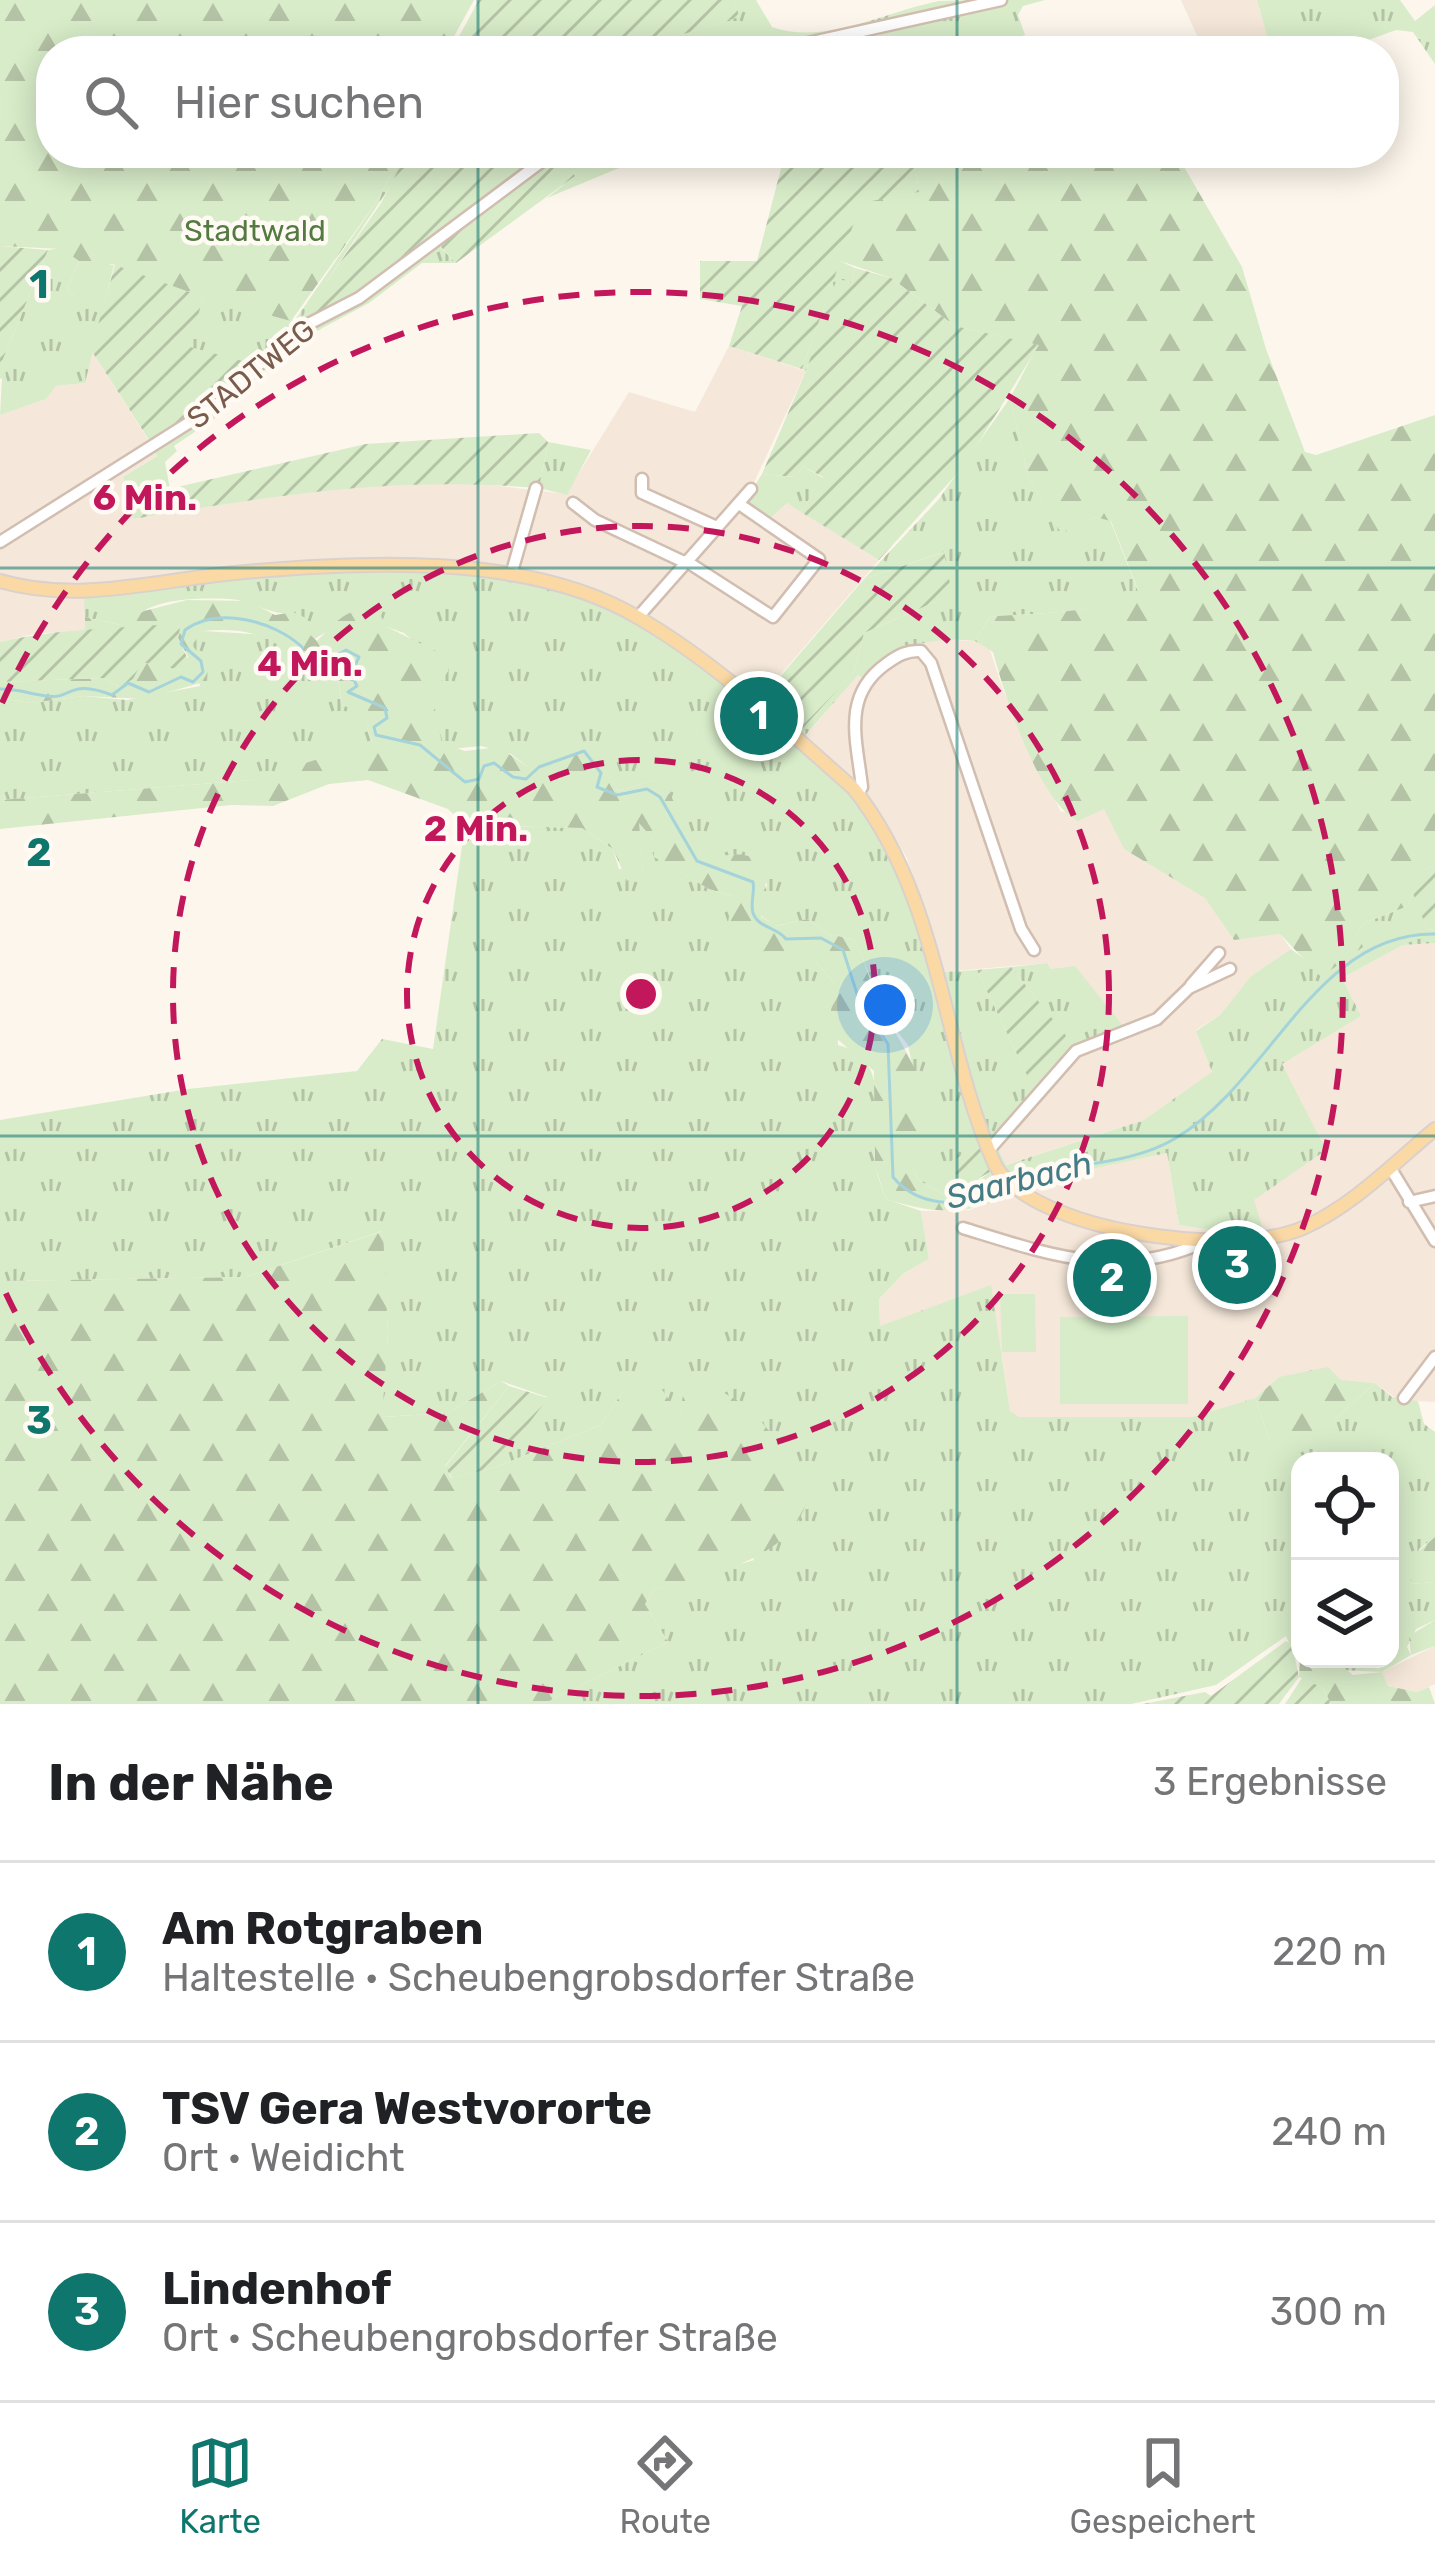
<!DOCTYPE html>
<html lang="de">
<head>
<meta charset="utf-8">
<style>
  body { margin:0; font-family:Rubik,sans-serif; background:#f6f6f6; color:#202124 }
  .controls { position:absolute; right:36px; bottom:36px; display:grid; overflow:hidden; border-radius:24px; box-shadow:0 6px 30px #0003 }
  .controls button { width:108px; height:108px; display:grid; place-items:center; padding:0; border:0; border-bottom:3px solid #e0e0e0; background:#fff; color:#202124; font:60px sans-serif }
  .you { position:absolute; left:885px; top:1005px; width:42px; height:42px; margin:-30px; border:9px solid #fff; border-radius:50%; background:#1a73e8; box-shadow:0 0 0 18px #1a73e833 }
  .badge { display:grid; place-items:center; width:78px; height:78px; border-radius:50%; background:#0f766e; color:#fff; font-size:39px; font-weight:700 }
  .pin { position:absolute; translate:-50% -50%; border:6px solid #fff; box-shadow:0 3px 12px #0006 }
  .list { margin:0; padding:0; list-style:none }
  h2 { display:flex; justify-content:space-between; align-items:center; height:156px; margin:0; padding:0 48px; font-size:51px }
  h2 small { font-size:39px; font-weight:400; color:#757577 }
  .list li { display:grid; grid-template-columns:78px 1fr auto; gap:36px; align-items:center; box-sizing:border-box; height:180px; padding:0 48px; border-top:3px solid #e0e0e0 }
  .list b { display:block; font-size:45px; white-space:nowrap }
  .list p { margin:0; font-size:39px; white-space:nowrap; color:#757577 }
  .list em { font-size:39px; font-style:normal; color:#757577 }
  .icon { flex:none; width:66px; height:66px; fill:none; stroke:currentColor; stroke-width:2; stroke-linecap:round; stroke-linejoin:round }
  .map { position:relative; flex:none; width:1435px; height:1704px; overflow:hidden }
  .search { position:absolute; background:#fff; box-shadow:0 6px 30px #0003; left:36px; right:36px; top:36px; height:132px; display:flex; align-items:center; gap:30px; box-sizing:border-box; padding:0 42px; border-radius:48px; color:#757577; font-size:45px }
  .sheet { height:696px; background:#fff }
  nav { display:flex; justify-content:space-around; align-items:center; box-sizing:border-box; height:168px; border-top:3px solid #e0e0e0; background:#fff; font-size:33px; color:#757577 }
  nav a { display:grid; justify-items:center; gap:6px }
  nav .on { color:#0f766e }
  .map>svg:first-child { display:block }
</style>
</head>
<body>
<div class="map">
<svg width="1435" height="1704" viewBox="0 0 1435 1704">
  <defs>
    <pattern id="grass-tufts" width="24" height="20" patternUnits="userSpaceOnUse" patternTransform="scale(3)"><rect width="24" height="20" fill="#d8ecc9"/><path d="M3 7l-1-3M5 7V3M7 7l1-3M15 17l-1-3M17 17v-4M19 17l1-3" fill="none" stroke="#b4c2a5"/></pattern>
    <pattern id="forest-firs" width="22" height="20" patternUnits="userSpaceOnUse" patternTransform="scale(3)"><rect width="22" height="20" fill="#d8ecc9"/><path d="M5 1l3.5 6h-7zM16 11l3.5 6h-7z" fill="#b4c2a5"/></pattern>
    <pattern id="garden-furrows" width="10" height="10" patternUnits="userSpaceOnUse" patternTransform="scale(3)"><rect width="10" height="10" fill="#d8ecc9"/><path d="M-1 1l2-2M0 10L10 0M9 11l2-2" fill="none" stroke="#b4c2a5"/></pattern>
  </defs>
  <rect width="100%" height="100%" fill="#fdf6ec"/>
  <!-- residential -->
  <g fill="#f5e8da">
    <polygon points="1181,0 1257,0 1271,51 1204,51"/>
    <polygon points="729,346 806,371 744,504 787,503 879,560 751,709 651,632 565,592 443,574 171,586 85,598 85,632 38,633 0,642 0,415 46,399 56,386 85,383 91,350 158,455 123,477 134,519 324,487 466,482 566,494 629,392 695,412"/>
    <polygon points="931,639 975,641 989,647 1003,690 1061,812 1104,808 1124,849 1206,898 1234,939 1280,934 1291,949 1251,976 1220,1015 1196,1030 1212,1072 1193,1087 1144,1120 1005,1165 993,1140 1051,969 1047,963 943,972 907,858 881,816 804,738 858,674 864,678 902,649"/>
    <polygon points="1435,943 1435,1402 1398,1400 1375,1383 1279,1377 1255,1398 1192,1417 1019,1417 1010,1412 1002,1356 880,1327 879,1299 904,1273 929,1259 921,1211 970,1210 1022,1184 1167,1153 1179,1225 1229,1233 1263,1229 1253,1200 1301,1105 1281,1064 1361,1016 1342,978 1403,945"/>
    <polygon points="1435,1646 1435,1684 1417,1692 1388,1686 1382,1672"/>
  </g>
  <!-- grass -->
  <g fill="url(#grass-tufts)">
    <path d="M735,0H756L772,27C824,46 887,11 939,1C972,0 1011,0 1045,0L1023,6L1018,15L1025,35L974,51H629L738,17Z"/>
    <polygon points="1257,0 1400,0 1415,21 1435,5 1435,64 1413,32 1396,30 1338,51 1271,51"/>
    <polygon points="403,153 401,170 301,320 366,289 544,153 655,153 547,198 575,176 439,246 456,263 422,263 369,303 293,344 215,418 174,446 177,451 165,462 170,489 129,498 123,477 157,456 151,443 225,386 245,363 189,347 203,297 295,320 377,201"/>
    <polygon points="62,248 79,261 67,289 72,295 103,265 114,265 85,383 56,386 46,399 0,415 3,359 48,250"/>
    <polygon points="840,261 855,268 851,283 838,279 806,371 802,369"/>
    <path d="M1010,398L1029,478L1061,532L1095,517L1110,520L1138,591C1116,614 1025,613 990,617L975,641C930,636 895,645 864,679L858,675L804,737C890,814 915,862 943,972L977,970L1036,1094L993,1139L1006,1165L1144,1120L1212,1072L1196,1031L1220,1015L1251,976L1291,949L1308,962L1341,960L1362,947L1357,933L1364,923L1408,906L1413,891L1427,929L1435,930V943L1403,945L1342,978L1361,1016L1282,1064L1326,1150L1254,1200L1263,1229L1229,1233L1179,1225L1167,1153L1022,1184L1006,1195L979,1148L968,1174L981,1179L978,1191L945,1195L918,1180L913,1167L923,1118L908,1045L888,1020L855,940L829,934L807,919L776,926L761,916L767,884L700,855L654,780L618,791L607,772L528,767L511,754L481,746L451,749L441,743L431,695L448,671L404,633L387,627L326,632L311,641L293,613C269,616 254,600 229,599C205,598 165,598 144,611C134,617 132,622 120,625L85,617L84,598C232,578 472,541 609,609C661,635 706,671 751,708L761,699L798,731L854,672L864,633L935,602L943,552L864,579L939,499Z"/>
    <polygon points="548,442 591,450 567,495 539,488"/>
    <polygon points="803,466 823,478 801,512 787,503 768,520 744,503 762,474 795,477"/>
    <polygon points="203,631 268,635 292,656 337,668 341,703 364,718 372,743 252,780 0,800 0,698 31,703 83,696 127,700 200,686 191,645"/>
    <path d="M638,821L654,840L655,857L709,889L732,896V916L813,958L835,984L838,1045C893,1059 872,1119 875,1162C876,1174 882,1187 886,1199L921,1211L929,1259L904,1273L879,1299L880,1326L991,1285L1010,1411L1019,1417H1192L1255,1398L1270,1442L1335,1419L1375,1383L1392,1397L1418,1401L1424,1424L1435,1432V1537L1419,1549L1412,1584L1435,1582V1620L1416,1629L1407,1647L1411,1655L1382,1672L1340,1670L1333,1659H1390V1461H1300L1296,1660L1286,1636L1216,1685L1131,1704H543L668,1642L645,1604L654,1590L754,1560L687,1372L680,1418L623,1391L601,1425L496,1467L547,1397L501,1381L448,1413L381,1417L388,1333L382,1231L246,1277L0,1281V1120L188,1089L357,1071L382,1039L433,1049L465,825L582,828L613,849L619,869L643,871Z"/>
    <polygon points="1047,963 1051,969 1075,966 1124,1027 1075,1047 1011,967"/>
  </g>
  <!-- forest -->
  <g fill="url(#forest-firs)">
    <polygon points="0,0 474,0 446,51 51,51 51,153 403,153 377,201 291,321 161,286 113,264 103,266 72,295 67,289 79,261 62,249 0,246"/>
    <path d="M913,153H1176L1242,267L1266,349L1305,452L1316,455L1435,415V864L1408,878L1413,891L1408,906L1364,923L1357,933L1363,947L1321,977L1280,934L1234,940L1205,898L1124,849L1104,809L1078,821C1038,800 1005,697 993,652L975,641L990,617C1024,613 1117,614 1138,590L1111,521L1095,517L1061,533L1029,478L1010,398L1038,345L955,326L891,278L840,261L861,202L919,192Z"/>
    <path d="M187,600L249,601L275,615L293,612L306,618V631L317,641C338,620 345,608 377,609L387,627L448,657V671L432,695L442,743L465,751L499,747L528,767L585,746L600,759L618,791L654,780L670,794L700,855C723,861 741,845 763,865L767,898L761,917L777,926L807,919L829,934L855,940C867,966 873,994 887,1019C917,1068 941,1106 913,1167L918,1180L945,1195L968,1186L979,1190L981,1179L990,1172L1006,1195C968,1218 926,1212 886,1199L875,1166L874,1071L828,1031L835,984L813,958L789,961L726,936L732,896L709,889L654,857V840L639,823L643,871L627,881L613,849L582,828L465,825L448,809L368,780L329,784L273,806L231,805L0,829V800L252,780L372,742L364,719L341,703L337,668L314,676L299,671C283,634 241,627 203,631L192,645L208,665L207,681L145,699L83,696L31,703L0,698V682L103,678L120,687L142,661L181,670L188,657L178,638L180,625L85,632V617L120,625L144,611Z"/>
    <path d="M383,1231L388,1333L382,1417L448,1413L501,1381L509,1386L445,1466L451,1478L496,1467L601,1425L623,1391L652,1374L680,1417L686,1371L750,1408L810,1480C807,1559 714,1572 654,1590L645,1604L668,1642L543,1704H0V1281L246,1277Z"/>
    <polygon points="1328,1367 1341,1380 1375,1383 1335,1419 1287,1447 1270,1442 1255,1398 1279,1377"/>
    <polygon points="1435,1537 1435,1582 1411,1584 1409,1559"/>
    <polygon points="1435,1620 1435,1646 1411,1655 1409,1636"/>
    <polygon points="1300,1657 1333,1659 1353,1675 1382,1672 1388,1686 1417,1692 1429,1687 1435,1704 1331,1704 1323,1688 1299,1677"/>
  </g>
  <!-- garden -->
  <g fill="url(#garden-furrows)">
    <polygon points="479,0 735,0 739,17 629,51 451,51"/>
    <polygon points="407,153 544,153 366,289 300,320 381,203"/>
    <polygon points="557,153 575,176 456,263 439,245"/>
    <polygon points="785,153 913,153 919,192 861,203 802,369 729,346 742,306 700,299 700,261 757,261"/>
    <polygon points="0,246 48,250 3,359 6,376 0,379"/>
    <polygon points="115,265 203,297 190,347 246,362 225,386 151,443 91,350"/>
    <polygon points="855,268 891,278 955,326 1039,345 964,466 879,560 801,512 823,477 803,466 795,477 762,474 806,371 837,278 851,283"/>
    <path d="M539,433L548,442L539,488C391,476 278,495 133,519L129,498L366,444Z"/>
    <polygon points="944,552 950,584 935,602 864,633 854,672 802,729 761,699 864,579"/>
    <path d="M181,623L178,638L191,666L181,670L142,662L133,679L120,687L103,678L0,682V642C58,628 121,629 181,623Z"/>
    <polygon points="1435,864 1435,930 1427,929 1407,878"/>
    <polygon points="1011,967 1075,1047 1036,1094 977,970"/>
    <polygon points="979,1147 990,1172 976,1180 957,1176 951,1161"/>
    <polygon points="509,1386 548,1398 496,1467 452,1478 445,1467"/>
    <polygon points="1286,1641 1292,1645 1299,1677 1279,1704 1143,1704 1205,1692 1211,1696"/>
    <polygon points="1302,1678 1323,1688 1331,1704 1285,1704"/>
  </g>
  <!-- pitch -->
  <g fill="#d8ecc9">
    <polygon points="1000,1294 1035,1294 1036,1352 1002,1352"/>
    <polygon points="1188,1316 1188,1404 1060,1404 1060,1317"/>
  </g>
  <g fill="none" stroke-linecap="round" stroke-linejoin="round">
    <!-- stream -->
    <g stroke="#a5d3da" stroke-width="3">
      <path d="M0,689C21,689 29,694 47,696C72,700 68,678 112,695L128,683L149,692L181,677L193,682L203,672L201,661L181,644L185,630C218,606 274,621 302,647L301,666L312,668L346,650L359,657L351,674L357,686L348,692L385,708L387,718L374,727L376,735L420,745L465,782L479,779L484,766L494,763L513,777L526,779L539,767L584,751L601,773L597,787L617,795L647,789L660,797L697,861L753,882C755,892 750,904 753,913C758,928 777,927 786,939L821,938L843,950L859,1000L888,1044L893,1177C920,1210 973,1209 1008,1185"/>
      <path d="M1015,1180C1067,1162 1128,1167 1176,1138C1270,1082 1316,932 1435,934"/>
    </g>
    <!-- minor casing -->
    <g stroke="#d1beb0" stroke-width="15">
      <g id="minor">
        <polyline points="738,51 790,47 1001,0"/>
        <polyline points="642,479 642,493 717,527"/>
        <polyline points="573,503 595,520 684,562"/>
        <polyline points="0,542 217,405 293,332 359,298 553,153"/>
        <polyline points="686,561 773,617 819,559 739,504"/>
        <polyline points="511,575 536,488"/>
        <polyline points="638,617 751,489"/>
        <path d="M858,794L862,787C857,741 841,696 886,664C898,655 908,650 921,651L931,663L1021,929L1034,950"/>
        <polyline points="1191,985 1219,953"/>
        <polyline points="989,1150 1076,1051 1157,1019 1189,988 1230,969"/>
        <polyline points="1391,1169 1435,1241"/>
        <polyline points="1409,1202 1435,1196"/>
        <path d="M963,1228C1047,1254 1119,1281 1204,1242"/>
        <polyline points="1404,1398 1435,1357"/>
      </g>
    </g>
    <!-- major casing -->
    <g stroke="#dad1cd" stroke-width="16">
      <path id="major" d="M0,581C78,604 157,580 235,573C359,561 529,552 639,618C718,664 786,729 854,789C941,899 940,1041 995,1165C1034,1233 1235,1258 1303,1228C1353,1206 1394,1163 1435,1129"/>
    </g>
    <!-- minor -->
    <use href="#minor" stroke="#fff" stroke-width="10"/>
    <!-- major -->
    <use href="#major" stroke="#fbd9a5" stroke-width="12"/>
  </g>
  <!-- grid -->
  <path fill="none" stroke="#0f766e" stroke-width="3" stroke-opacity="0.55" d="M478,0V51M957,0V51M478,153V1704M957,153V1704M0,568H1435M0,1136H1435"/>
  <!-- distance rings -->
  <g fill="none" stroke="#c2185b" stroke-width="6" stroke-dasharray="21 15">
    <circle cx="641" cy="994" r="234"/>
    <circle cx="641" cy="994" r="468"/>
    <path d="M2 703A702 702 0 1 1 2 1285"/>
  </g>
  <g text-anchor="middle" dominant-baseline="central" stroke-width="9" stroke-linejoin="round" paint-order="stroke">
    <!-- park labels -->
    <g font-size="30" fill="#537a41" stroke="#fffaf3">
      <text x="255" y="231">Stadtwald</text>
    </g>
    <!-- street labels -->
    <g font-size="30" fill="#7a5c4d" stroke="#fffaf3">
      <text transform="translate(251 374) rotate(-39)">STADTWEG</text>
    </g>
    <!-- water labels -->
    <g font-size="33" font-style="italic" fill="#437c86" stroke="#fffaf3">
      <text transform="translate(1019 1180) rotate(-14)">Saarbach</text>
    </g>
  </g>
  <g font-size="39" text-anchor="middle" font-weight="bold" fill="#0f766e" stroke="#fffaf3" stroke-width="9" stroke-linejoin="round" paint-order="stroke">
    <text x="39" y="298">1</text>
    <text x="39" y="866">2</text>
    <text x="39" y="1434">3</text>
  </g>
  <circle cx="641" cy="994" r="18" fill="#c2185b" stroke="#fffaf3" stroke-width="6"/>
  <g font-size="36" text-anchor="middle" font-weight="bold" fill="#c2185b" stroke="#fffaf3" stroke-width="9" stroke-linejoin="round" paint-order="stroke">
    <text x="145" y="510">6 Min.</text>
    <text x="310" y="676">4 Min.</text>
    <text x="476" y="841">2 Min.</text>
  </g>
</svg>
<div class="controls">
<button><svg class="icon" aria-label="locate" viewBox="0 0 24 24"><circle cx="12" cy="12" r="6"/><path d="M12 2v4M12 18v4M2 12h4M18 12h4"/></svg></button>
<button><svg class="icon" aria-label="layers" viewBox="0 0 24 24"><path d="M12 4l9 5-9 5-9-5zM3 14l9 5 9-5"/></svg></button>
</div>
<div class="you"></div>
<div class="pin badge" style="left:759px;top:716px">1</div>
<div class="pin badge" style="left:1112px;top:1278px">2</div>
<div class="pin badge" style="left:1237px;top:1265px">3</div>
<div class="search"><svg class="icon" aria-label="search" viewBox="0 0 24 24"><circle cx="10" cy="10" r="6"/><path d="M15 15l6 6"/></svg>Hier suchen</div>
</div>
<section class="sheet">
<h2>In der Nähe<small>3 Ergebnisse</small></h2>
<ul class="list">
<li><span class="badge">1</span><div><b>Am Rotgraben</b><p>Haltestelle · Scheubengrobsdorfer Straße</p></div><em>220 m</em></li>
<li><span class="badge">2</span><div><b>TSV Gera Westvororte</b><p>Ort · Weidicht</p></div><em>240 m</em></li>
<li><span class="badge">3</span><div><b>Lindenhof</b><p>Ort · Scheubengrobsdorfer Straße</p></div><em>300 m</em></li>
</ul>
</section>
<nav>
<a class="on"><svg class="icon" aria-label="map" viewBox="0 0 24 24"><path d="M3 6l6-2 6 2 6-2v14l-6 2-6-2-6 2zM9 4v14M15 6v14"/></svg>Karte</a>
<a><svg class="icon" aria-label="directions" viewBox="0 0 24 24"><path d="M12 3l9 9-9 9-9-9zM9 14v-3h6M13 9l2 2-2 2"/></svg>Route</a>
<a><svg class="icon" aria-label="saved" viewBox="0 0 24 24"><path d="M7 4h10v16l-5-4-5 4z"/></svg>Gespeichert</a>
</nav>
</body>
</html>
